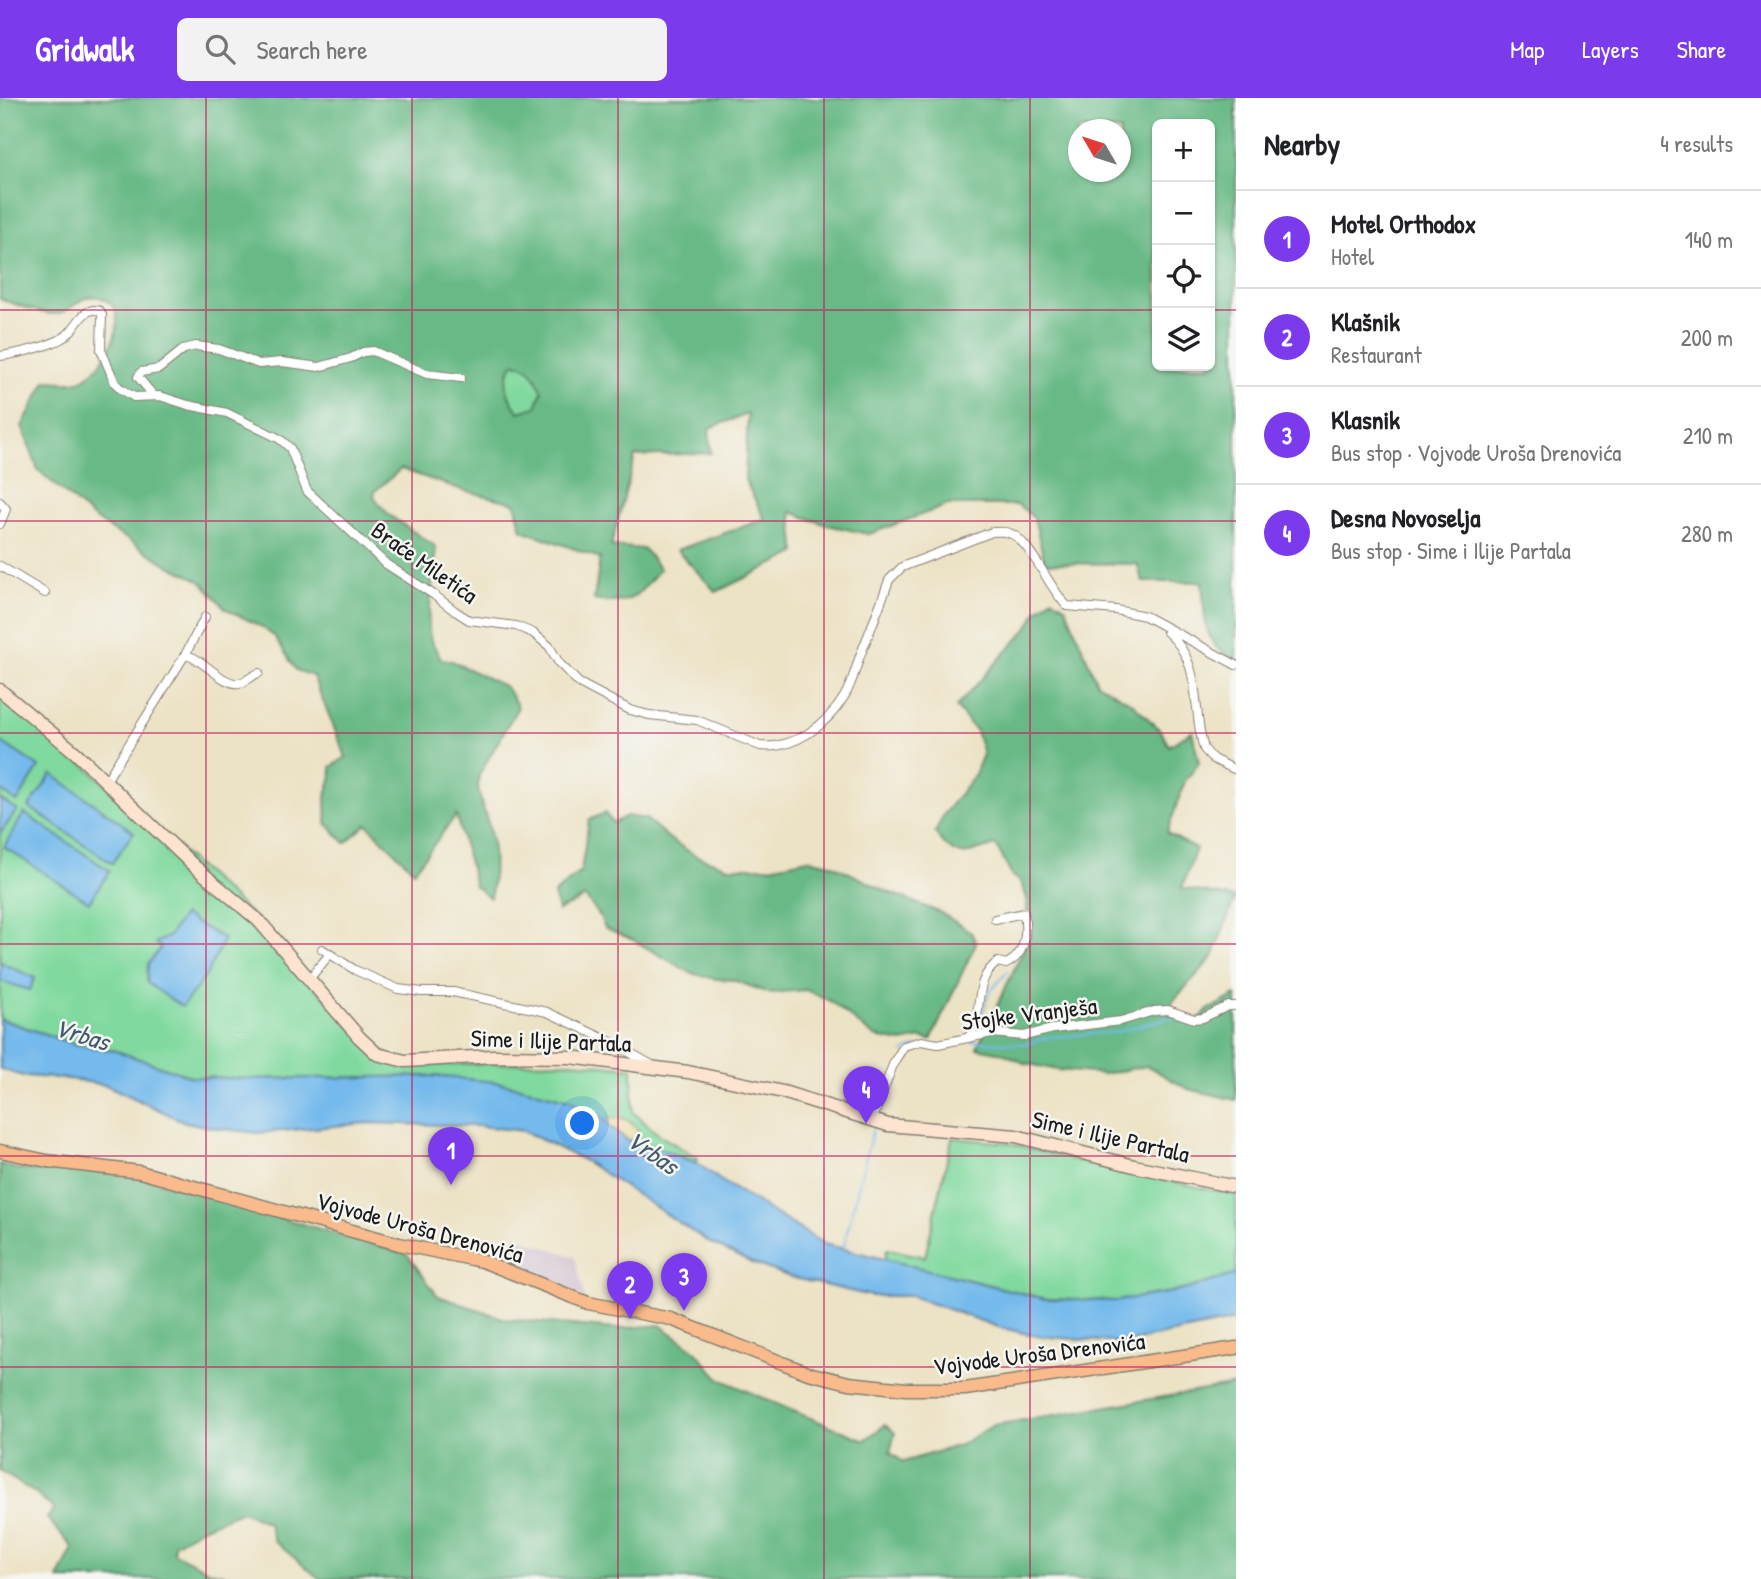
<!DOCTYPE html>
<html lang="en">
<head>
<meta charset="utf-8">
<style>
  body { margin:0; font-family:"Patrick Hand",sans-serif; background:#f2f2f2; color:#202124 }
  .controls { position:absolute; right:21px; top:21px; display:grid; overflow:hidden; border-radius:10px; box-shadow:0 2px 5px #0004 }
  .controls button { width:63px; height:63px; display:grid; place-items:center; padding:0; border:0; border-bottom:2px solid #e0e0e0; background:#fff; color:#202124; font:35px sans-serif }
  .compass { position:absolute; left:1068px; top:21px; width:63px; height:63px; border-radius:50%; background:#fff; box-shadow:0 2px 5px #0004; rotate:309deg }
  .you { position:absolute; left:583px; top:1026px; width:24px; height:24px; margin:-18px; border:5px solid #fff; border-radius:50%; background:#1a73e8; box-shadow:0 0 0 10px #1a73e833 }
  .badge { display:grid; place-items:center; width:46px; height:46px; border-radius:50%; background:#7c3aed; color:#fff; font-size:23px; font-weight:700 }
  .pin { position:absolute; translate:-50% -58px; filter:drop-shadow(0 2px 4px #0008) }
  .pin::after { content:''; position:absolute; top:37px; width:24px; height:21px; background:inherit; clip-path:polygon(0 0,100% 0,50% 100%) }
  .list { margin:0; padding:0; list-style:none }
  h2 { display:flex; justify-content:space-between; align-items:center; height:91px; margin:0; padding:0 28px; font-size:30px }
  h2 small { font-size:23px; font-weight:400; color:#757577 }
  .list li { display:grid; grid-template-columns:46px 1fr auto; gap:21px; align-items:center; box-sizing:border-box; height:98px; padding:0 28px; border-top:2px solid #e0e0e0 }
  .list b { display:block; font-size:26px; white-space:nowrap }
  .list p { margin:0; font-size:23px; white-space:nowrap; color:#757577 }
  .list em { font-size:23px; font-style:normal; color:#757577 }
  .icon { flex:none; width:38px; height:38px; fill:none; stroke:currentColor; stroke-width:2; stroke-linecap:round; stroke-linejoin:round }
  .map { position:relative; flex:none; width:1236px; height:1481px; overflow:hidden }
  header { display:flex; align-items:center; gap:42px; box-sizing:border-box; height:98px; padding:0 35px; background:#7c3aed; color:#fff }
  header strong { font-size:33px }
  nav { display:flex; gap:38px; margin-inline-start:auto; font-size:24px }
  .search { width:490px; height:63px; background:#f2f2f2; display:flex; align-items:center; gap:18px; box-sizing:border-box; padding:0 24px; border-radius:10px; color:#757577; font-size:26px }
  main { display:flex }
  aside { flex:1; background:#fff }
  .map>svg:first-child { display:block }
</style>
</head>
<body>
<header>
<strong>Gridwalk</strong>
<div class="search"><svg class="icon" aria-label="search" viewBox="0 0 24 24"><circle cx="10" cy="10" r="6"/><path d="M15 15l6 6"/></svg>Search here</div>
<nav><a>Map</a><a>Layers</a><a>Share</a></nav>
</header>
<main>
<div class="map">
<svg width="1236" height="1481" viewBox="0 0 1236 1481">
  <rect width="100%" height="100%" fill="#f6f6f2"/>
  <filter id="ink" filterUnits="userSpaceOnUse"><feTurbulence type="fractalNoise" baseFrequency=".0143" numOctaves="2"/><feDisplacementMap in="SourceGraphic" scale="14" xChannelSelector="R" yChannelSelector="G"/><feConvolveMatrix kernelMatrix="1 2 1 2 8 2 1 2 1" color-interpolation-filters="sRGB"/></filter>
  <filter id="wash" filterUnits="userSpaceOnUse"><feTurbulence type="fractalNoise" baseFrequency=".00686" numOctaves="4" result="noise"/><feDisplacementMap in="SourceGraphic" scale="28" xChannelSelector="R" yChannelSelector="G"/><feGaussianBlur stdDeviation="1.57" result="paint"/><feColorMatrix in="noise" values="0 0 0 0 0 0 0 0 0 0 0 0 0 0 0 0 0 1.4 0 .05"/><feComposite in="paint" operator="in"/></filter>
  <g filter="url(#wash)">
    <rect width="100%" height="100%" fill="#ece2c4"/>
    <!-- industrial -->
    <polygon fill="#cfbdce" points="518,1140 575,1159 585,1202 509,1165"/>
    <!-- green -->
    <g fill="#80d99e" stroke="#4e7a5d" stroke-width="2">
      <path d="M514,265L524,266L537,279L542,293L536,309L519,314C506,299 501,283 514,265Z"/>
      <polygon points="0,592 259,823 348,927 402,967 572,964 632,970 633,1014 659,1037 698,1060 697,1065 632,1042 636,1040 615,1020 605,1022 569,1002 523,990 436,978 252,981 192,979 116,953 75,946 0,921"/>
      <polygon points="952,1040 1009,1045 1106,1070 1236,1097 1236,1176 1184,1192 1116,1203 1045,1201 954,1178 922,1172 885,1161 887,1151 925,1159"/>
    </g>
    <!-- forest -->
    <g fill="#68b985" stroke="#426a50" stroke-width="2" fill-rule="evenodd">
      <path d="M0,0H1236V562C1228,558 1219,553 1213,545C1203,530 1204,502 1202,484H1143L1137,466L1045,465L1034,420L1018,407H948L869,436L827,427L791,414L796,455L716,494L677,452L765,421L745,382L748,316L709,330L711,355L635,358L611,448L644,451L660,471C637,498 632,509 594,502L600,460L522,432L515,405L462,392L401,371L375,393L374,400L389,417L436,449L428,527L431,543L441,561L452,563L506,589L518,609L479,677C475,696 485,711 489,729C495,753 495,776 490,800L475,788L456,717L414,773L367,726L345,745L326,725C327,716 326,708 326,699C327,686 334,686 331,669L346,659L313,578L296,572L275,539L262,529L226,511L201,483L170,468L95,421L38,372L22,328L46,283C55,283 70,286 79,283C100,276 126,231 114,210C112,206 106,202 102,200C81,192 71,218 52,216C36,215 16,206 0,201ZM1157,26H1210V268H1157ZM1078,32H1120V74H1078ZM514,265C531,267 536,279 542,293L536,309L519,314C506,299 501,283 514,265Z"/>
      <path d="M1052,500L1065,508L1097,585L1132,605L1161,633L1169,648L1192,633L1199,665L1185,683L1167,735L1196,751L1182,790L1235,800L1213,859L1173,903L1169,916L1197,923L1208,912L1236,897V1002L1188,991L1147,968L1104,976L1058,972L1024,965L1003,955L977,950L1027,844V800L1020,783L1012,778L996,747C963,756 958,765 935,735L944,716L975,676L983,656L976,633L956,609L1027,531L1037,513Z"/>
      <polygon points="605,715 613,725 627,718 646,721 670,741 696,758 729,769 770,769 808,761 831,766 886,793 941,815 971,834 976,845 931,942 921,940 902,944 875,939 830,903 806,892 769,895 733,882 716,881 691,875 633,842 605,830 600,818 585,799 558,813 554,796 581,773 589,722"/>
      <polygon points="0,1066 17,1071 126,1075 407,1156 438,1198 505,1221 616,1231 660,1227 694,1251 720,1281 788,1311 865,1342 885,1327 895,1335 890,1354 903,1364 960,1347 994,1327 1236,1287 1236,1481 320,1481 274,1443 268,1425 242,1413 204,1429 174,1446 174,1455 210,1473 241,1481 58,1481 73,1450 47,1420 54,1411 35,1395 0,1373"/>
    </g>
    <!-- sand -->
    <polygon fill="#eeda9e" stroke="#857b5d" stroke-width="2" points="615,1020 626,1021 638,1031 636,1040 629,1043 610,1029 605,1022"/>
    <!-- water -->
    <g fill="#75baec" stroke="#486b84" stroke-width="2">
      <polygon points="0,643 39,669 17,704 0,692"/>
      <polygon points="52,676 134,734 112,765 29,709"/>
      <polygon points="0,701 17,712 0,736"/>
      <polygon points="24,715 110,773 89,804 4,749"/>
      <polygon points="183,817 224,841 206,878 182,909 147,885 148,866 161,850 155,845 169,838"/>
      <polygon points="0,864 35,880 30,892 0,883"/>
      <polygon points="0,921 74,946 116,953 192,979 252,981 436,978 496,984 520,989 569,1002 605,1022 610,1029 629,1043 650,1047 697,1065 720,1082 824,1146 1045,1201 1116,1203 1184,1192 1236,1176 1236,1222 1124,1245 1037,1238 998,1229 911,1198 871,1198 790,1179 750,1164 710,1145 585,1063 524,1033 479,1028 368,1025 258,1035 216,1030 185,1024 106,987 69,981 23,978 0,971"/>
    </g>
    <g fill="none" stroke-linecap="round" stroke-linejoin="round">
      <!-- stream -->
      <g stroke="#75baec" stroke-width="2">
        <polyline points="980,921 989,895 1008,873"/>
        <polyline points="971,943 1024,946 1051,939 1117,934 1166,920 1174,921"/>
        <path d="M904,954C919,944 940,951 959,946"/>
        <polyline points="843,1151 873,1030"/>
      </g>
    </g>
  </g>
  <g filter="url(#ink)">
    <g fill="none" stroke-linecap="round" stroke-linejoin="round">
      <!-- street casing -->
      <g stroke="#847f70" stroke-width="10">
        <g id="street">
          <path d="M0,258C16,256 57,247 68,236C78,227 84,207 100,213L102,217L101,252L115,285L121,291L134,299L160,298L188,307L227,315L280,341L290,350L307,393L386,466L434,497L455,513L469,522L516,528L533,535L549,548L559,565L579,585L630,612L649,617L697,622L760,648C793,652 827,627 844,599C852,586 855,572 860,558C870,533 880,508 889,482L902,469L992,434C998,434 1004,433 1009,435C1029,440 1050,492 1067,508L1116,512L1145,518L1236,567"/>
          <polyline points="153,297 138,279 141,274 159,271 184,251 196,248 219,251 259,266 282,264 319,269 351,260 363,254 373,253 427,276 461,280"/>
          <polyline points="0,404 6,411 0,426"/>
          <polyline points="0,468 45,495"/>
          <path d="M1167,534C1204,566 1191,609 1204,651L1213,661L1236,672"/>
          <polyline points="185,557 205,519"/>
          <path d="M106,683L185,557C202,559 223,588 239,585C247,584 252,577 259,575"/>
          <polyline points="322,851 355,872 398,891 422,894 453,894 547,914 609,943 652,967"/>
          <polyline points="309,881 330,856"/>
          <path d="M969,938C985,921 970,883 998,864L1006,866C1026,857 1027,834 1024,815L995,821"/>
          <polyline points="872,1023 894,964 904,948 921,943 938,946 992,935 1024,938 1053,931 1121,923 1154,913 1168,912 1194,921 1203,920 1228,908 1236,908"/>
        </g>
      </g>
      <!-- secondary casing -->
      <g stroke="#847f70" stroke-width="15">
        <polyline id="secondary" points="0,592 76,655 194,768 259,823 359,939 377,956 405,963 493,958 570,959 688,974 783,994 888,1027 1016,1038 1134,1068 1236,1089"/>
      </g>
      <!-- primary casing -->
      <g stroke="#847f70" stroke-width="15">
        <polyline id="primary" points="0,1053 47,1063 140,1074 399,1146 482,1163 588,1205 671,1221 808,1275 849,1285 906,1291 965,1291 1236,1250"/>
      </g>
      <!-- street -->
      <use href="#street" stroke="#fff" stroke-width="8"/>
      <!-- secondary -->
      <use href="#secondary" stroke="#fde4d1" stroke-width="12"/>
      <!-- primary -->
      <use href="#primary" stroke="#fabb8c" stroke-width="12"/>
    </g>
  </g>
  <!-- grid -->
  <path fill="none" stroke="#c2185b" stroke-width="2" stroke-opacity="0.55" d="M206,0V1481M412,0V1481M618,0V1481M824,0V1481M1030,0V1481M0,212H1157M1210,212H1236M0,423H1236M0,635H1236M0,846H1236M0,1058H1236M0,1269H1236"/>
  <g text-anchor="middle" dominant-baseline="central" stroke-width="5" stroke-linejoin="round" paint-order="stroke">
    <!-- street labels -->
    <g font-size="24" fill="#1c1c1c" stroke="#f6f6f2">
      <text transform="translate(425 464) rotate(35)">Braće Miletića</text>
      <text transform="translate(1029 915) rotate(-7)">Stojke Vranješa</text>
      <text transform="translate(551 942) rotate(2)">Sime i Ilije Partala</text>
      <text transform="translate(1111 1038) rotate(13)">Sime i Ilije Partala</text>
      <text transform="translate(420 1129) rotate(15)">Vojvode Uroša Drenovića</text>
      <text transform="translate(1039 1255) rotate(-7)">Vojvode Uroša Drenovića</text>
    </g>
    <!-- water labels -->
    <g font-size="26" font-style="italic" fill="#405b6f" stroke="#f6f6f2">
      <text transform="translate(82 936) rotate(17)">Vrbas</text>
      <text transform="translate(653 1054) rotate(35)">Vrbas</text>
    </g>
  </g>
</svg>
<div class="controls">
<button>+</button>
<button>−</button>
<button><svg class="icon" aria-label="locate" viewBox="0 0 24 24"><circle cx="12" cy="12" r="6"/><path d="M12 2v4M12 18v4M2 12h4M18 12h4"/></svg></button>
<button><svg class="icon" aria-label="layers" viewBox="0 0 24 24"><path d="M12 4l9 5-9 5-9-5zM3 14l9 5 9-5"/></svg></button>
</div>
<svg class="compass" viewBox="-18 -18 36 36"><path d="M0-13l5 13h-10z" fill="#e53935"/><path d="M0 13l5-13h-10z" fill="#757577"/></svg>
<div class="you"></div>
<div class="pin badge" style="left:451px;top:1087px">1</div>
<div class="pin badge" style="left:630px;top:1221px">2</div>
<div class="pin badge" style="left:684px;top:1213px">3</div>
<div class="pin badge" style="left:866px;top:1026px">4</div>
</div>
<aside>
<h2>Nearby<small>4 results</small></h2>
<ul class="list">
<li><span class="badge">1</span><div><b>Motel Orthodox</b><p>Hotel</p></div><em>140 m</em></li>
<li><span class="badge">2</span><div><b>Klašnik</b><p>Restaurant</p></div><em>200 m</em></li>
<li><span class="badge">3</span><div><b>Klasnik</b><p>Bus stop · Vojvode Uroša Drenovića</p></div><em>210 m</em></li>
<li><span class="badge">4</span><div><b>Desna Novoselja</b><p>Bus stop · Sime i Ilije Partala</p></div><em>280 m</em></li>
</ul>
</aside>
</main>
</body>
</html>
